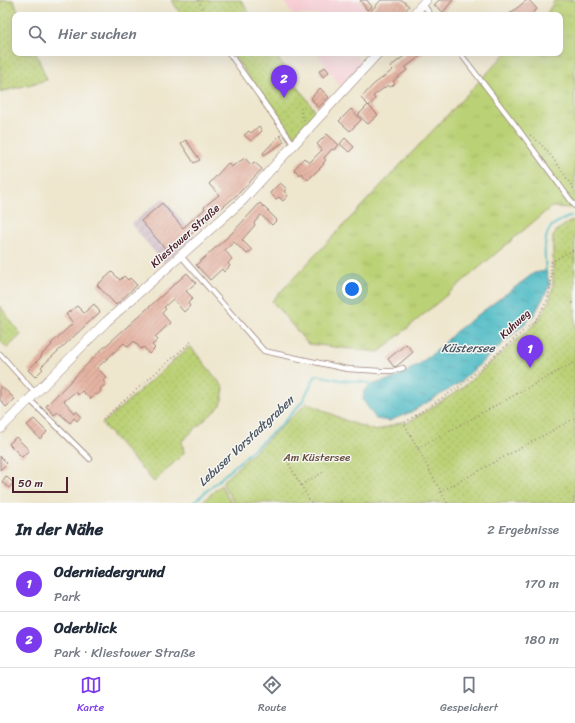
<!DOCTYPE html>
<html lang="de">
<head>
<meta charset="utf-8">
<style>
  body { margin:0; font-family:Sriracha,sans-serif; background:#f6f6f7; color:#1f2937 }
  .scale { position:absolute; left:12px; bottom:10px; width:56px; box-sizing:border-box; padding-left:4px; border:2px solid #4a1f2b; border-top:0; font-size:11px; line-height:14px; white-space:nowrap; color:#4a1f2b; -webkit-text-stroke:3px #f6f6f2; paint-order:stroke }
  .you { position:absolute; left:352px; top:289px; width:14px; height:14px; margin:-10px; border:3px solid #fff; border-radius:50%; background:#1a73e8; box-shadow:0 0 0 6px #1a73e833 }
  .badge { display:grid; place-items:center; width:26px; height:26px; border-radius:50%; background:#7c3aed; color:#fff; font-size:13px; font-weight:700 }
  .pin { position:absolute; translate:-50% -33px; filter:drop-shadow(0 1px 2px #0008) }
  .pin::after { content:''; position:absolute; top:21px; width:14px; height:12px; background:inherit; clip-path:polygon(0 0,100% 0,50% 100%) }
  .list { margin:0; padding:0; list-style:none }
  h2 { display:flex; justify-content:space-between; align-items:center; height:52px; margin:0; padding:0 16px; font-size:17px }
  h2 small { font-size:13px; font-weight:400; color:#747a83 }
  .list li { display:grid; grid-template-columns:26px 1fr auto; gap:12px; align-items:center; box-sizing:border-box; height:56px; padding:0 16px; border-top:1px solid #e0e1e3 }
  .list b { display:block; font-size:15px; white-space:nowrap }
  .list p { margin:0; font-size:13px; white-space:nowrap; color:#747a83 }
  .list em { font-size:13px; font-style:normal; color:#747a83 }
  .icon { flex:none; width:22px; height:22px; fill:none; stroke:currentColor; stroke-width:2; stroke-linecap:round; stroke-linejoin:round }
  .map { position:relative; flex:none; width:575px; height:503px; overflow:hidden }
  .search { position:absolute; background:#fff; box-shadow:0 4px 16px #0002; left:12px; right:12px; top:12px; height:44px; display:flex; align-items:center; gap:10px; box-sizing:border-box; padding:0 14px; border-radius:8px; color:#747a83; font-size:15px }
  .sheet { height:164px; background:#fff }
  nav { display:flex; justify-content:space-around; align-items:center; box-sizing:border-box; height:56px; border-top:1px solid #e0e1e3; background:#fff; font-size:11px; color:#747a83 }
  nav a { display:grid; justify-items:center; gap:2px }
  nav .on { color:#7c3aed }
  .map>svg:first-child { display:block }
</style>
</head>
<body>
<div class="map">
<svg width="575" height="503" viewBox="0 0 575 503">
  <defs>
    <pattern id="industrial-furrows" width="10" height="10" patternUnits="userSpaceOnUse"><rect width="10" height="10" fill="#d2bdc8"/><path d="M-1 1l2-2M0 10L10 0M9 11l2-2" fill="none" stroke="#b6a2ac"/></pattern>
    <pattern id="grass-tufts" width="24" height="20" patternUnits="userSpaceOnUse"><rect width="24" height="20" fill="#bbd176"/><path d="M3 7l-1-3M5 7V3M7 7l1-3M15 17l-1-3M17 17v-4M19 17l1-3" fill="none" stroke="#a2b366"/></pattern>
    <pattern id="garden-dots" width="8" height="8" patternUnits="userSpaceOnUse"><rect width="8" height="8" fill="#bbd176"/><path d="M2 2h.1M6 6h.1" fill="none" stroke="#a2b366" stroke-width="1.8" stroke-linecap="round"/></pattern>
    <pattern id="water-ripples" width="26" height="14" patternUnits="userSpaceOnUse"><rect width="26" height="14" fill="#4cbac4"/><path d="M2 4q2-2 4 0t4 0M15 11q2-2 4 0t4 0" fill="none" stroke="#41979f"/></pattern>
    <pattern id="building-hatch" width="6" height="6" patternUnits="userSpaceOnUse"><rect width="6" height="6" fill="#e5b4a3"/><path d="M-1 1l2-2M0 6l6-6M5 7l2-2" fill="none" stroke="#c69a8c"/></pattern>
  </defs>
  <rect width="100%" height="100%" fill="#f6f6f2"/>
  <filter id="ink" filterUnits="userSpaceOnUse"><feTurbulence type="fractalNoise" baseFrequency=".025" numOctaves="2"/><feDisplacementMap in="SourceGraphic" scale="8" xChannelSelector="R" yChannelSelector="G"/><feConvolveMatrix kernelMatrix="1 2 1 2 8 2 1 2 1" color-interpolation-filters="sRGB"/></filter>
  <filter id="wash" filterUnits="userSpaceOnUse"><feTurbulence type="fractalNoise" baseFrequency=".012" numOctaves="4" result="noise"/><feDisplacementMap in="SourceGraphic" scale="16" xChannelSelector="R" yChannelSelector="G"/><feGaussianBlur stdDeviation="0.9" result="paint"/><feColorMatrix in="noise" values="0 0 0 0 0 0 0 0 0 0 0 0 0 0 0 0 0 1.4 0 .05"/><feComposite in="paint" operator="in"/></filter>
  <g filter="url(#wash)">
    <rect width="100%" height="100%" fill="#eee6cd"/>
    <!-- built -->
    <g fill="#f7cfd5">
      <polygon points="283,0 359,0 368,14 293,15"/>
      <polygon points="317,53 354,53 362,64 340,86"/>
    </g>
    <!-- industrial -->
    <polygon fill="url(#industrial-furrows)" points="163,198 195,236 164,263 131,224"/>
    <!-- grass -->
    <g fill="url(#grass-tufts)" stroke="#827850">
      <polygon points="555,0 575,0 575,208 551,207 379,352 308,344 272,301 506,53 560,53 560,15 546,15"/>
      <polygon points="221,485 231,503 201,503"/>
    </g>
    <!-- garden -->
    <g fill="url(#garden-dots)" stroke="#827850">
      <polygon points="0,0 13,0 20,15 15,15 15,53 36,53 47,80 0,92"/>
      <polygon points="172,0 241,0 250,15 181,15"/>
      <polygon points="232,53 274,53 316,112 291,138"/>
      <polygon points="573,220 575,224 575,503 234,503 222,482 307,403 349,422 376,431 402,422 407,423 461,389 537,322 549,302 553,286 553,237 557,230"/>
      <polygon points="0,306 21,335 7,348 0,341"/>
      <polygon points="190,346 224,388 221,405 182,441 184,453 154,482 102,424"/>
    </g>
    <!-- water -->
    <polygon fill="url(#water-ripples)" stroke="#4b6c78" points="546,271 550,285 534,315 458,384 411,412 389,421 376,419 363,400 364,391 371,385 395,378 418,365 440,348 455,332 534,273"/>
    <g fill="none" stroke-linecap="round" stroke-linejoin="round">
      <!-- stream -->
      <g stroke="#4cbac4" stroke-width="2">
        <path d="M546,271C545,258 542,239 551,227C555,222 565,219 571,216"/>
        <polyline points="193,503 282,424 302,402 316,375 341,380 364,382 371,385"/>
      </g>
    </g>
    <g id="blocks">
      <!-- building -->
      <g fill="url(#building-hatch)">
        <polygon points="360,0 367,0 372,7 367,10"/>
        <polygon points="381,0 402,0 409,6 402,15 375,15 371,11"/>
        <polygon points="439,0 453,0 443,12 434,5"/>
        <polygon points="527,0 529,0 537,9 530,15 508,15"/>
        <polygon points="408,53 424,53 405,68 407,70 393,81 395,84 390,87 388,85 373,96 375,99 369,106 361,98 374,84 393,70 390,67"/>
        <polygon points="325,67 329,72 323,77 319,71"/>
        <polygon points="320,88 329,97 318,108 311,98"/>
        <polygon points="368,105 378,115 368,124 358,115"/>
        <polygon points="351,109 361,120 350,131 339,121"/>
        <polygon points="259,126 262,131 251,141 244,135 249,131 251,133"/>
        <polygon points="327,134 339,145 334,150 332,149 324,158 326,160 323,163 324,164 308,180 301,173 300,175 294,169 304,158 309,163 322,150 317,144"/>
        <polygon points="280,135 284,142 264,155 263,153"/>
        <polygon points="345,138 354,147 349,152 340,144"/>
        <polygon points="186,140 200,160 194,163 181,143"/>
        <polygon points="245,158 251,165 254,162 262,169 238,194 169,253 141,221 162,203 183,228 205,209 204,207 219,195 209,184 228,163 231,167"/>
        <polygon points="280,183 287,189 284,191 288,196 283,201 279,197 276,199 270,193"/>
        <polygon points="260,203 277,220 272,225 261,215 254,223 255,225 242,240 252,250 247,254 234,242 225,250 232,259 228,263 230,266 224,272 222,269 210,280 196,265 232,233"/>
        <polygon points="112,272 120,280 124,276 128,280 130,278 137,285 116,305 97,285"/>
        <polygon points="187,273 196,283 186,291 193,298 188,303 190,306 184,312 173,299 164,307 166,309 162,313 170,323 155,337 158,340 152,345 155,348 149,354 144,347 141,349 134,341 128,347 124,343 97,368 107,378 103,381 106,384 100,389 101,391 97,395 95,394 91,399 82,391 78,395 75,392 64,401 75,413 76,411 81,416 77,421 74,418 70,423 58,412 54,415 46,406 100,351"/>
        <polygon points="94,304 100,312 41,367 43,369 35,377 28,370 42,356 41,355 52,345 51,344 73,323 66,314 77,306 84,313"/>
        <polygon points="406,344 413,352 397,366 394,367 388,359"/>
        <polygon points="0,385 15,399 6,407 0,400"/>
        <polygon points="34,419 47,432 40,439 27,425"/>
        <polygon points="16,437 29,450 22,457 9,444"/>
        <polygon points="0,456 7,463 0,470"/>
        <polygon points="6,476 13,483 9,488 2,482"/>
      </g>
    </g>
  </g>
  <g filter="url(#ink)">
    <use href="#blocks" fill-opacity="0" stroke="#9c827c" stroke-width="1"/>
    <g fill="none" stroke-linecap="round" stroke-linejoin="round">
      <!-- lane casing -->
      <g stroke="#9c827c" stroke-width="6">
        <g id="lane">
          <polyline points="423,4 431,15"/>
          <polyline points="229,53 294,145"/>
          <polyline points="460,53 513,122 575,206"/>
          <polyline points="181,256 264,351 347,369 381,371 393,371 403,368"/>
          <polyline points="0,354 35,393"/>
          <polyline points="29,399 90,459"/>
        </g>
      </g>
      <!-- street casing -->
      <g stroke="#9c827c" stroke-width="10">
        <g id="street">
          <polyline points="413,15 426,0"/>
          <polyline points="0,429 106,322 242,201 378,53"/>
        </g>
      </g>
      <!-- path -->
      <g stroke="#9c827c" stroke-width="1.5" stroke-dasharray="1 3" stroke-linecap="butt">
        <polyline points="198,0 206,15"/>
        <polyline points="301,108 302,117 305,121"/>
        <path d="M530,135C549,149 562,171 575,191"/>
        <polyline points="572,303 575,302"/>
        <polyline points="103,419 192,341"/>
        <polyline points="418,448 575,362"/>
        <polyline points="285,457 311,503"/>
        <polyline points="301,485 325,471"/>
        <polyline points="440,492 575,418"/>
        <polyline points="337,503 342,500"/>
        <polyline points="447,503 404,423 460,386 535,321 547,301 551,285 551,262 575,249"/>
      </g>
      <!-- lane -->
      <use href="#lane" stroke="#fff" stroke-width="4.5"/>
      <!-- street -->
      <use href="#street" stroke="#fff" stroke-width="9"/>
    </g>
  </g>
  <g text-anchor="middle" dominant-baseline="central" stroke-width="3" stroke-linejoin="round" paint-order="stroke">
    <!-- street labels -->
    <g font-size="11" fill="#4a1f2b" stroke="#f6f6f2">
      <text transform="translate(185 236) rotate(-42)">Kliestower Straße</text>
      <text transform="translate(515 324) rotate(-43)">Kuhweg</text>
    </g>
    <!-- park labels -->
    <g font-size="11" fill="#664c3e" stroke="#f6f6f2">
      <text x="317" y="457">Am Küstersee</text>
    </g>
    <!-- water labels -->
    <g font-size="12" font-style="italic" fill="#4b5561" stroke="#f6f6f2">
      <text x="468" y="348">Küstersee</text>
      <text transform="translate(246 441) rotate(-43)">Lebuser Vorstadtgraben</text>
    </g>
  </g>
</svg>
<div class="scale">50 m</div>
<div class="you"></div>
<div class="pin badge" style="left:530px;top:368px">1</div>
<div class="pin badge" style="left:284px;top:98px">2</div>
<div class="search"><svg class="icon" aria-label="search" viewBox="0 0 24 24"><circle cx="10" cy="10" r="6"/><path d="M15 15l6 6"/></svg>Hier suchen</div>
</div>
<section class="sheet">
<h2>In der Nähe<small>2 Ergebnisse</small></h2>
<ul class="list">
<li><span class="badge">1</span><div><b>Oderniedergrund</b><p>Park</p></div><em>170 m</em></li>
<li><span class="badge">2</span><div><b>Oderblick</b><p>Park · Kliestower Straße</p></div><em>180 m</em></li>
</ul>
</section>
<nav>
<a class="on"><svg class="icon" aria-label="map" viewBox="0 0 24 24"><path d="M3 6l6-2 6 2 6-2v14l-6 2-6-2-6 2zM9 4v14M15 6v14"/></svg>Karte</a>
<a><svg class="icon" aria-label="directions" viewBox="0 0 24 24"><path d="M12 3l9 9-9 9-9-9zM9 14v-3h6M13 9l2 2-2 2"/></svg>Route</a>
<a><svg class="icon" aria-label="saved" viewBox="0 0 24 24"><path d="M7 4h10v16l-5-4-5 4z"/></svg>Gespeichert</a>
</nav>
</body>
</html>
